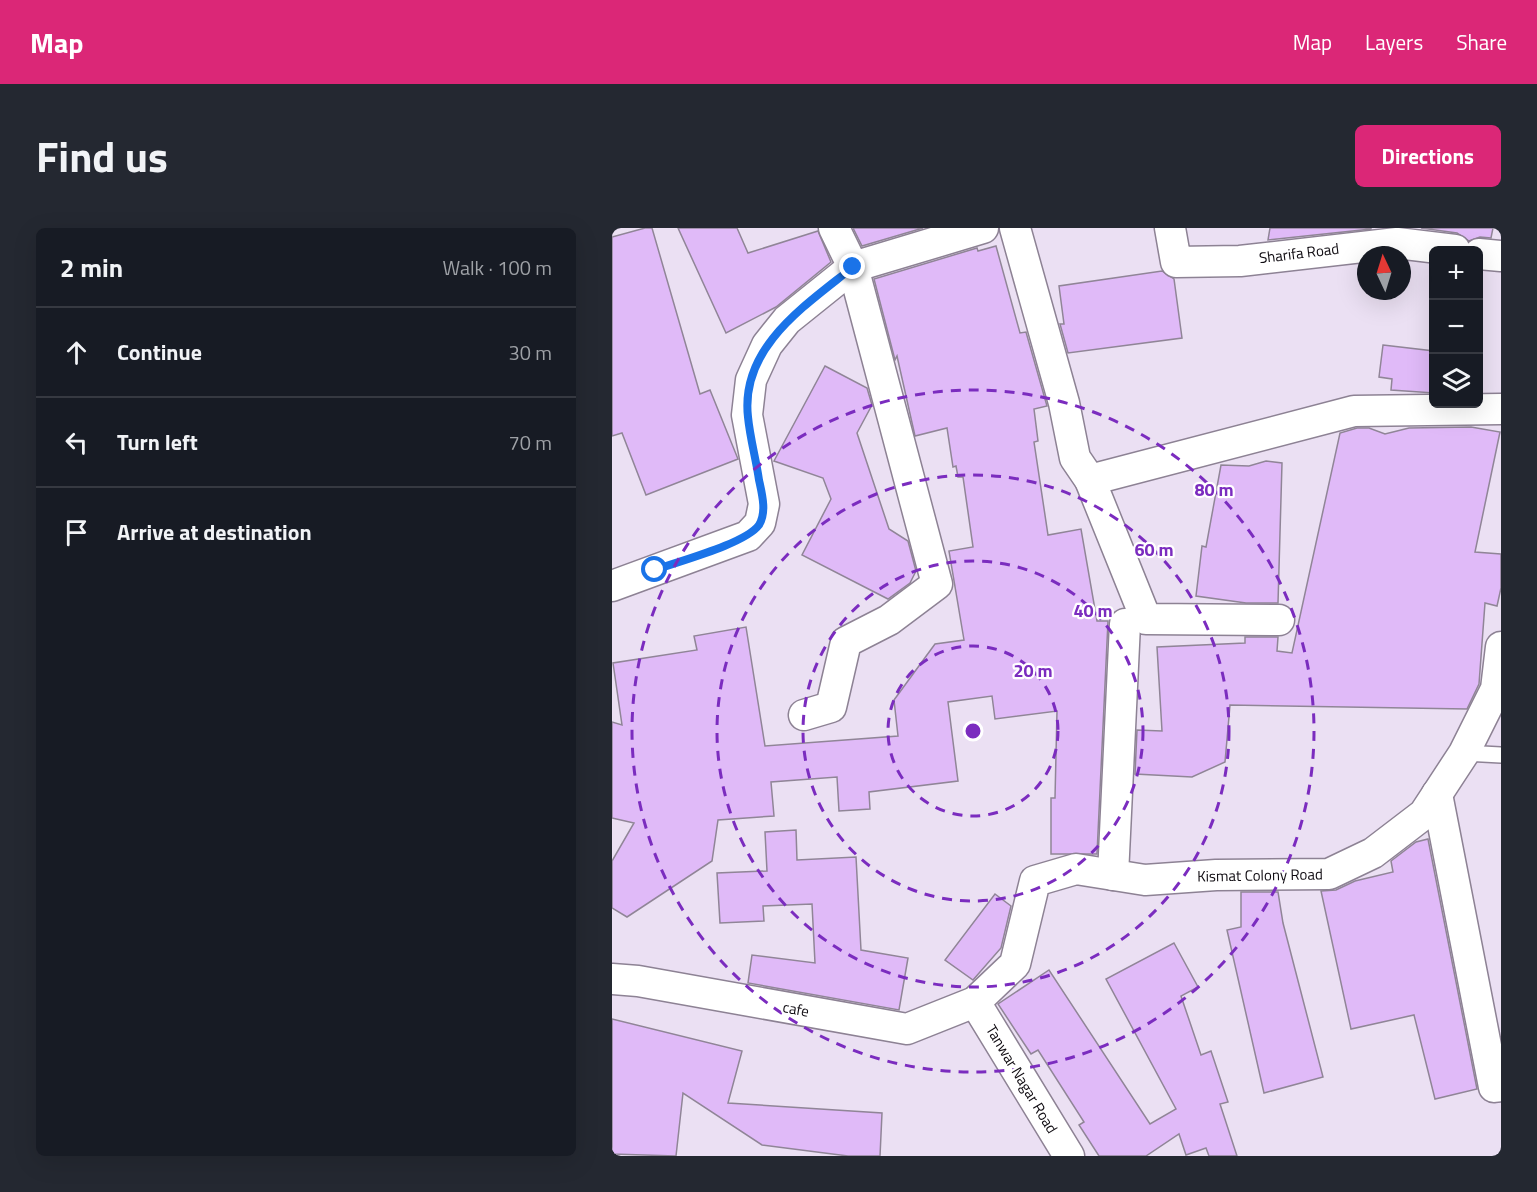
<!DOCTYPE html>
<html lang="en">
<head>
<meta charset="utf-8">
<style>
  body { margin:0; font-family:"Titillium Web",sans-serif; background:#242831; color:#f1f3f6 }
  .controls { position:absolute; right:18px; top:18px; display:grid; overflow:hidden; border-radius:9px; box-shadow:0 6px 24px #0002 }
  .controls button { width:54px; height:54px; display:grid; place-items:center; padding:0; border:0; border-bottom:2px solid #363941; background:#171b24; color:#f1f3f6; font:30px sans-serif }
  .compass { position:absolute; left:745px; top:18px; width:54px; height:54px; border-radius:50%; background:#171b24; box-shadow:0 6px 24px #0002; rotate:356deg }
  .stop { position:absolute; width:18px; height:18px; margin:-14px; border:4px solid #1a73e8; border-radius:50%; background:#fff }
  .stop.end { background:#1a73e8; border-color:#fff; box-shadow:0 2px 6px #0008 }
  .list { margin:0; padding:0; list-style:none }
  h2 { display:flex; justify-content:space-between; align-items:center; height:78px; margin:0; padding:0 24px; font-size:26px }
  h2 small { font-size:20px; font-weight:400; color:#9ea1a6 }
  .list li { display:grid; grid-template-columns:39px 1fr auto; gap:18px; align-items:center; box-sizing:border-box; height:90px; padding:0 24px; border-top:2px solid #363941 }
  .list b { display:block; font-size:22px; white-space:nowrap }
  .list em { font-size:20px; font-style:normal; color:#9ea1a6 }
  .icon { flex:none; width:33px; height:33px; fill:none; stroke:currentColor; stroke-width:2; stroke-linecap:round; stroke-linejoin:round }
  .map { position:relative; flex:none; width:889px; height:928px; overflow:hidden; border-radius:9px }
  header { display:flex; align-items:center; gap:36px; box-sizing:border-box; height:84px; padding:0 30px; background:#db2777; color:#fff }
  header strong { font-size:28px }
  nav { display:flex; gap:33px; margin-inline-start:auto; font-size:21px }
  .intro { display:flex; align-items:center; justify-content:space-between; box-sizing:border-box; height:144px; padding:0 36px }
  h1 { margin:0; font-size:42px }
  .button { padding:15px 27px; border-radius:9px; background:#db2777; color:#fff; font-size:21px; font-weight:700 }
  main { display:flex; gap:36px; padding:0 36px }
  aside { flex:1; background:#171b24; border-radius:9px; box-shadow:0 6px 24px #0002 }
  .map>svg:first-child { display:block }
</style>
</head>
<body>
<header>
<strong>Map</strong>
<nav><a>Map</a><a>Layers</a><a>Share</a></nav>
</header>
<div class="intro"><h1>Find us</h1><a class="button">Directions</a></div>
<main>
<aside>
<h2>2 min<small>Walk · 100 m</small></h2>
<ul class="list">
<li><svg class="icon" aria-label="ahead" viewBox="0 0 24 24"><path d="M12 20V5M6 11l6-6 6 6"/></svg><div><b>Continue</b></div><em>30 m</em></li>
<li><svg class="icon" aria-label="left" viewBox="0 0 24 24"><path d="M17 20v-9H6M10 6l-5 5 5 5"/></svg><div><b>Turn left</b></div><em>70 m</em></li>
<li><svg class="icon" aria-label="arrive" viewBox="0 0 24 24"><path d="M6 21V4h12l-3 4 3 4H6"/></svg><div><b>Arrive at destination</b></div></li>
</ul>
</aside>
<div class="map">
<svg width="889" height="928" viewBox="0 0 889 928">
  <rect width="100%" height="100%" fill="#ebe0f3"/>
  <!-- building -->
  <g fill="#e0baf8" stroke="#908597" stroke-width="1.5">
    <polygon points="33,0 40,0 88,166 98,162 126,231 34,267 10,205 0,208 0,9"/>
    <polygon points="66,0 125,0 136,25 206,3 219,34 164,79 114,105"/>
    <polygon points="241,0 311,0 250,18"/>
    <polygon points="658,0 759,0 759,1 656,12"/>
    <polygon points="809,0 881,0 879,10 868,9 857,13 845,5"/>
    <polygon points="384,18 408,105 414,104 435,178 422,181 426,213 422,214 436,307 469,301 485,393 496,393 485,626 439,626 439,570 443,570 445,483 383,491 380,468 336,474 346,553 257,564 258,581 227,583 225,549 159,554 162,588 106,592 100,633 15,689 0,680 0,633 22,595 0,590 0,494 10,497 1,435 85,422 82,408 134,399 153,518 286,508 282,472 323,416 352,412 337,323 361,319 351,249 346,249 344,238 341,239 335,200 303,208 285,128 283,132 262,51 365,20 366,23"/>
    <polygon points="550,43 562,51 570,110 456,125 448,96 452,96 447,58"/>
    <polygon points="771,117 822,123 822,165 779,162 780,151 767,149"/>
    <polygon points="213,138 255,160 260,177 245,205 277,301 296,313 304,343 298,355 276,371 190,327 219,271 211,250 162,233"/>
    <polygon points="859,199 888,204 863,324 889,326 889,360 885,378 873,375 867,456 855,481 618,477 613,534 580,549 523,546 525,502 550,503 545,419 633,415 633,409 666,409 665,423 680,425 728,205 745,200 757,200 773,206 797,200"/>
    <polygon points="654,233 670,235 666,375 634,375 584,368 590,318 594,319 609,237 637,238"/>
    <polygon points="184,602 185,632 244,629 249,722 296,730 287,782 136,755 140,727 203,735 200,676 151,678 152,693 108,695 105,645 155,643 153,604"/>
    <polygon points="816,611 865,861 823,871 802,787 739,801 709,663 724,662 743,653 781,644 779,633 804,614"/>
    <polygon points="629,664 666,664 671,695 711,849 652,865 615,702 629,699"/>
    <polygon points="383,666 399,678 389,720 361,752 333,732"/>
    <polygon points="562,715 586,759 569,768 589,827 599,823 616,874 608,876 625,928 597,928 594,920 574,927 567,906 534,928 487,928 467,897 472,894 426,822 419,826 386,776 437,742 538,896 564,881 494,751"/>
    <polygon points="0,791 130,823 116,875 270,885 268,928 236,928 150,917 71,865 64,928 0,926"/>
  </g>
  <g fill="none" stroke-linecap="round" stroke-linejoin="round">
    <!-- service casing -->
    <g stroke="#8d8294" stroke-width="18">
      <polyline id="service" points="852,525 889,527"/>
    </g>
    <!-- minor casing -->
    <g stroke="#8d8294" stroke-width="33">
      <g id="minor">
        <polyline points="403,0 452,175 463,230 478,252 534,391 667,392"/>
        <polyline points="558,0 564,34 628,33 785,15 843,22"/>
        <polyline points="867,26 889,28"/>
        <polyline points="478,252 742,183 889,181"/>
        <polyline points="0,358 136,308 148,295 152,276 135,187 139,152 155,117 175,92 241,39 371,0"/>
        <polyline points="192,487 219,479 234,414 277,392 325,356 241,39 222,0"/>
        <polyline points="825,566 882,859 889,858"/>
        <polyline points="501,647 513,396"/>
        <polyline points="0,751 26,753 295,801 363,774 403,736 423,653 464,641 533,652 604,647 717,646 761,625 812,586 852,525 884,461 889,419"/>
        <polyline points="363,774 457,928"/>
      </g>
    </g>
    <!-- service -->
    <use href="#service" stroke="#fff" stroke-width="15"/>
    <!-- minor -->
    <use href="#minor" stroke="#fff" stroke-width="30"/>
  </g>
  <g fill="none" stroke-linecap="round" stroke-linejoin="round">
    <!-- route -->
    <path stroke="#1a73e8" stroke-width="8" d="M43,342C67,333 133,316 147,297C155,284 150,266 147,252C144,231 138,210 136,189C128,119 194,77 241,39"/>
  </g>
  <!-- distance rings -->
  <g fill="none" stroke="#7b2cbf" stroke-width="3" stroke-dasharray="10 8">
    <circle cx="361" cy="503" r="85"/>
    <circle cx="361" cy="503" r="170"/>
    <circle cx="361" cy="503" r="256"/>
    <circle cx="361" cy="503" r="341"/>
  </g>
  <g text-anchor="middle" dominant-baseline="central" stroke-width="4.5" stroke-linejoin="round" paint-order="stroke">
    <!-- street labels -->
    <g font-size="15" fill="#0f0b11" stroke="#fff">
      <text transform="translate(687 25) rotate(-7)">Sharifa Road</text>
      <text transform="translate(648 647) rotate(-1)">Kismat Colony Road</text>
      <text transform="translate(184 781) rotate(10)">cafe</text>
      <text transform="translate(410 851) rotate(59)">Tanwar Nagar Road</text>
    </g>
  </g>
  <circle cx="361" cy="503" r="9" fill="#7b2cbf" stroke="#fff" stroke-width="3"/>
  <g font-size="18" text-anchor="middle" font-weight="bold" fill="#7b2cbf" stroke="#fff" stroke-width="4.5" stroke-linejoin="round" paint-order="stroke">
    <text x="602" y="268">80 m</text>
    <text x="542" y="328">60 m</text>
    <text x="481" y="389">40 m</text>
    <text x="421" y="449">20 m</text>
  </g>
</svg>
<div class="controls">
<button>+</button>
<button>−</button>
<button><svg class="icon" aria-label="layers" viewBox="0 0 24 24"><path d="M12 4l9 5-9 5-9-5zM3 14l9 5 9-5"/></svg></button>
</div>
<svg class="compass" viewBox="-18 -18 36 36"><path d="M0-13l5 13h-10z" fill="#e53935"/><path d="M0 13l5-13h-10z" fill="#9ea1a6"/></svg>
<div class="stop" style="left:43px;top:342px"></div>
<div class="stop end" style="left:241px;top:39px"></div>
</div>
</main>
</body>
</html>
